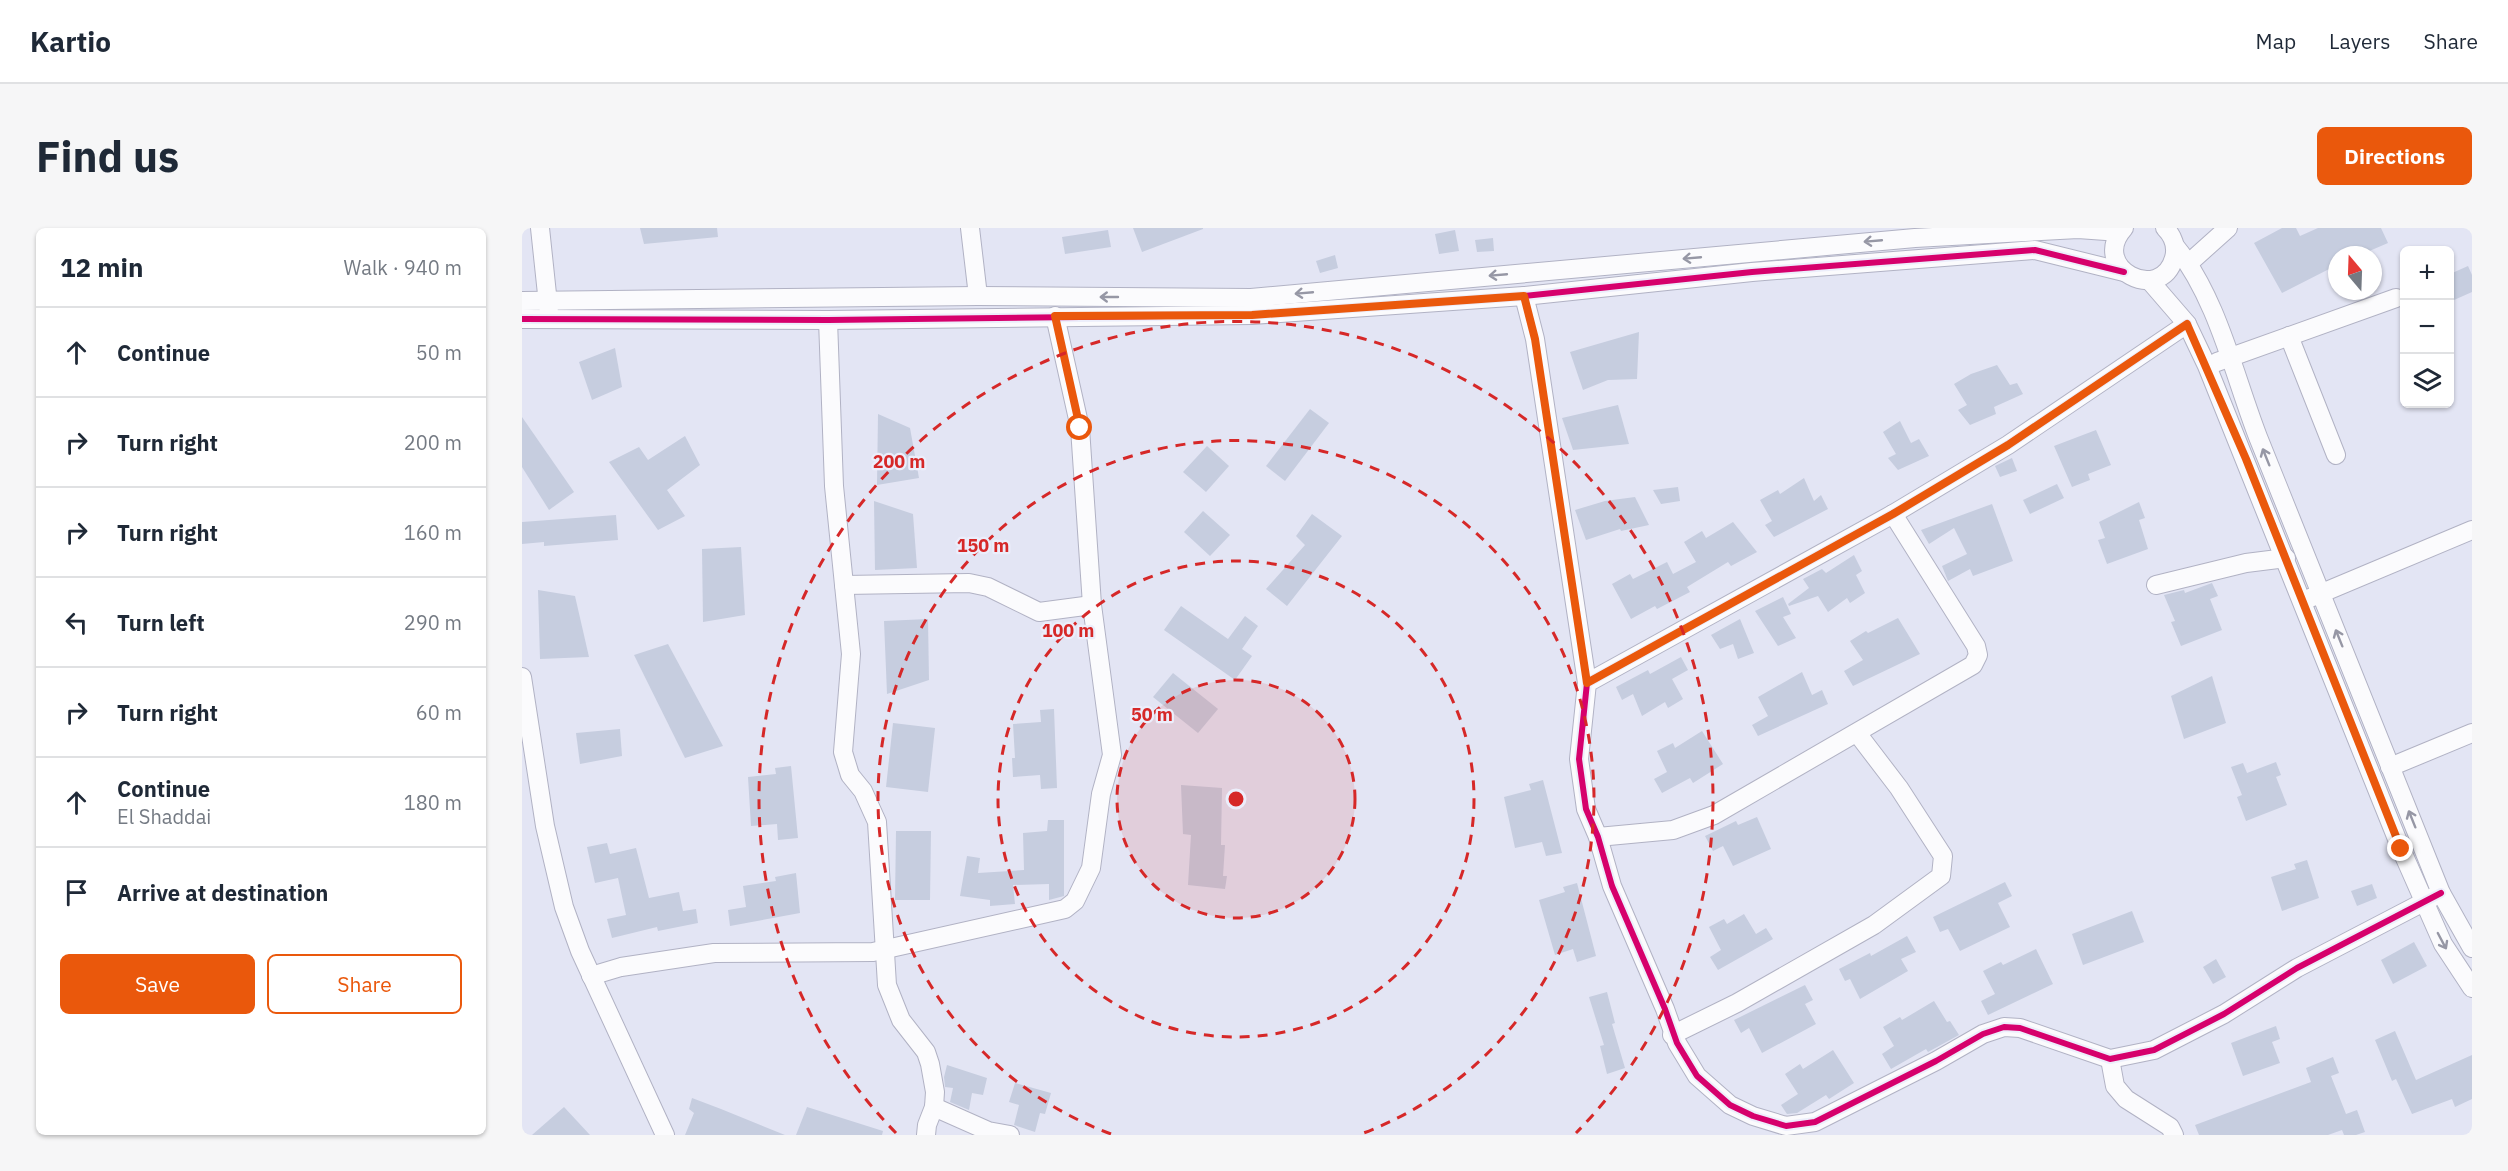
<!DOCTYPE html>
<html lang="en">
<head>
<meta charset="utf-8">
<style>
  body { margin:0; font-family:"IBM Plex Sans",sans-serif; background:#f6f6f7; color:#1f2937 }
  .controls { position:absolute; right:18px; top:18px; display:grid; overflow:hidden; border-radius:9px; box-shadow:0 2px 4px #0004 }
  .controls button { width:54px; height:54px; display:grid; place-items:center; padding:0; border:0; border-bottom:2px solid #e0e1e3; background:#fff; color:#1f2937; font:30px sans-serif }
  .compass { position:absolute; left:1806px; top:18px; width:54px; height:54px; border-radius:50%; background:#fff; box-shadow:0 2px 4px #0004; rotate:341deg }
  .stop { position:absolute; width:18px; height:18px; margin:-14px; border:4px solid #ea580c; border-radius:50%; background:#fff }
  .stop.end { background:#ea580c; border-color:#fff; box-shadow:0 2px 6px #0008 }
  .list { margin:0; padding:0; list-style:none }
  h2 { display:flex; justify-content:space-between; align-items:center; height:78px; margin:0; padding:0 24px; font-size:26px }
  h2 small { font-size:20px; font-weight:400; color:#747a83 }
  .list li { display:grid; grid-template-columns:39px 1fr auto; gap:18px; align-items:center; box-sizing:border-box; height:90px; padding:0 24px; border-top:2px solid #e0e1e3 }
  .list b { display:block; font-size:22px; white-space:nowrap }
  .list p { margin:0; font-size:20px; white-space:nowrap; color:#747a83 }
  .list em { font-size:20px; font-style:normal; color:#747a83 }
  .actions { display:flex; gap:12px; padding:18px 24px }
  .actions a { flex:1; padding:14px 0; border:2px solid #ea580c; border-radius:9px; text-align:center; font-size:21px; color:#ea580c }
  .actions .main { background:#ea580c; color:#fff }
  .icon { flex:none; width:33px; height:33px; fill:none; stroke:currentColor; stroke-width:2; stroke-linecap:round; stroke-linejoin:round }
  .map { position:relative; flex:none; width:1950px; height:907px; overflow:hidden; border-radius:9px }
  header { display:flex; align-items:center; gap:36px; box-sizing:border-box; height:84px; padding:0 30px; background:#fff; border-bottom:2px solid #e0e1e3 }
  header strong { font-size:28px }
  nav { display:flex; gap:33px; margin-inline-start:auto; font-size:21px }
  .intro { display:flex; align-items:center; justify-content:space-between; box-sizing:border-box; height:144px; padding:0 36px }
  h1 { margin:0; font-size:42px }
  .button { padding:15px 27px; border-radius:9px; background:#ea580c; color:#fff; font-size:21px; font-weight:700 }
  main { display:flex; gap:36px; padding:0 36px }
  aside { flex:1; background:#fff; border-radius:9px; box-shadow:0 2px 4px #0004 }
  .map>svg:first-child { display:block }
</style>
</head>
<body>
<header>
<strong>Kartio</strong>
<nav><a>Map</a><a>Layers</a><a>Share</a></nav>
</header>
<div class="intro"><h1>Find us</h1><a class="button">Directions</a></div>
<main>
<aside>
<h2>12 min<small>Walk · 940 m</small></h2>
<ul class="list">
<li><svg class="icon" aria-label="ahead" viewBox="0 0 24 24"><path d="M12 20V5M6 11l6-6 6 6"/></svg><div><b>Continue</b></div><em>50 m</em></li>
<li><svg class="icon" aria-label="right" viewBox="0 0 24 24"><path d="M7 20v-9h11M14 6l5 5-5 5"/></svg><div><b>Turn right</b></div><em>200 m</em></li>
<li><svg class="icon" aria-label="right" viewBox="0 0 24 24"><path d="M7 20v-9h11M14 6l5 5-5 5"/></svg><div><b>Turn right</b></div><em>160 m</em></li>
<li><svg class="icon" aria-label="left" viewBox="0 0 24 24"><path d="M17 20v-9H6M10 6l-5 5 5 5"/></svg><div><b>Turn left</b></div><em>290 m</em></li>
<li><svg class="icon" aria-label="right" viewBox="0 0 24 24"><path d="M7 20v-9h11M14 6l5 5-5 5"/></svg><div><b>Turn right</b></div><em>60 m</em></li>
<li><svg class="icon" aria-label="ahead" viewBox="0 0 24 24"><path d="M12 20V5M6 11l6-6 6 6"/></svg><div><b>Continue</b><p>El Shaddai</p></div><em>180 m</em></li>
<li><svg class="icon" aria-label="arrive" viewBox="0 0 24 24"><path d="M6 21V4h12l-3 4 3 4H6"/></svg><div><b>Arrive at destination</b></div></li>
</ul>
<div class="actions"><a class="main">Save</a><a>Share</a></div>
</aside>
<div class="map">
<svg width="1950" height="907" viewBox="0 0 1950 907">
  <rect width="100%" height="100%" fill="#e3e5f4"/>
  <!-- building -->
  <g fill="#c6cddf">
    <polygon points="118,0 195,0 196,9 122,16"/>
    <polygon points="611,0 681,0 681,1 620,24"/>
    <polygon points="1760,0 1774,0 1778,8 1796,0 1859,0 1866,15 1838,27 1815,27 1815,37 1760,65 1732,15"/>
    <polygon points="586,2 589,19 543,26 540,9"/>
    <polygon points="933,2 937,23 917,26 913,6"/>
    <polygon points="971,10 972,23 955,24 953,12"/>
    <polygon points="813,27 816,40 798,45 794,33"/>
    <polygon points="1946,38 1950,47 1950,64 1932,72 1931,69 1928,71 1928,46"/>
    <polygon points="1117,104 1115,151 1086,152 1061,162 1048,124"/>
    <polygon points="93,120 100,159 70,172 57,134"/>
    <polygon points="1475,137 1488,157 1495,155 1501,166 1472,179 1474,186 1448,197 1436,182 1445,177 1432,156 1449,146"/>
    <polygon points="1096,177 1107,216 1051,222 1040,190"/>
    <polygon points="788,181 807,195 763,253 744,238"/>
    <polygon points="356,186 388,200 397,250 355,257"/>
    <polygon points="0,189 52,264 27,282 0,239"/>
    <polygon points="1378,193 1389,215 1397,211 1407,228 1376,242 1366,230 1374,226 1361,204"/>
    <polygon points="1574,202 1589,237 1566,246 1568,252 1550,259 1532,218"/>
    <polygon points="163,208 178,237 145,262 163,288 136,302 87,234 117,219 126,232"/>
    <polygon points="685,218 707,238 684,264 661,244"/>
    <polygon points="1490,230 1495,243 1478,249 1473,238"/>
    <polygon points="1282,250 1292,273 1299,267 1306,281 1252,309 1243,297 1250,293 1238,272 1256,262 1258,266"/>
    <polygon points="1535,256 1542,270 1508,286 1501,272"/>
    <polygon points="1156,259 1158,273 1139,276 1131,262"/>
    <polygon points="1113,269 1127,297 1099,303 1098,301 1064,312 1053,282 1083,273"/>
    <polygon points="352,273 391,286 395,340 353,342"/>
    <polygon points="1617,274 1623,290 1617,292 1626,321 1585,336 1576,312 1583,310 1577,294"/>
    <polygon points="1470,276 1491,333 1451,348 1448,341 1426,353 1420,338 1445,326 1432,300 1407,316 1399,302"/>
    <polygon points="681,283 708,307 688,328 662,304"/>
    <polygon points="790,286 820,308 765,378 744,361 783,317 774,308"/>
    <polygon points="94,287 96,312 22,318 22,314 0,316 0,294"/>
    <polygon points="1211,294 1235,324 1209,338 1206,334 1165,359 1168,364 1135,381 1133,378 1109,391 1090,356 1108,346 1111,351 1145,334 1151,346 1174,334 1162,314 1180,303 1184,310"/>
    <polygon points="219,319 223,387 181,394 180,321"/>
    <polygon points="1332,327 1340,343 1334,347 1343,365 1328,375 1325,370 1306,384 1296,368 1267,378 1266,376 1287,360 1281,351 1300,341 1304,345"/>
    <polygon points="1690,355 1696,368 1688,371 1700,402 1659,418 1649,394 1653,393 1642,367 1662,362 1663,365"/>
    <polygon points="16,362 53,368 67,429 18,431"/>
    <polygon points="1261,369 1269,386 1261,389 1274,410 1256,418 1233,383"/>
    <polygon points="659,378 706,411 723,388 736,398 720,421 730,428 713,452 642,402"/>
    <polygon points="1376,390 1398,426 1331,458 1322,443 1341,432 1328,413 1344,403 1346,405"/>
    <polygon points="406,391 407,452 365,466 362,393"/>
    <polygon points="1218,391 1232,425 1216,431 1211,416 1198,421 1189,407"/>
    <polygon points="146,416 201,518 163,530 112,427"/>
    <polygon points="1159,429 1166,442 1150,451 1161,471 1146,480 1143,474 1120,488 1111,466 1100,472 1094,459 1126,442 1128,446"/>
    <polygon points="1280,444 1290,467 1300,462 1306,476 1236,508 1230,497 1246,488 1236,469"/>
    <polygon points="651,445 696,481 676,505 631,469"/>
    <polygon points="1690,448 1704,495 1662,511 1649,468"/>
    <polygon points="532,481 535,560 519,561 518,547 491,549 490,530 493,530 491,496 519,494 518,482"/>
    <polygon points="371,495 413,500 406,564 364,559"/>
    <polygon points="98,501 100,528 58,536 54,505"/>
    <polygon points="1180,503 1201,536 1171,555 1168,550 1140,565 1132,551 1145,544 1135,523 1151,515 1153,520"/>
    <polygon points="1754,534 1759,547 1754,549 1765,577 1724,593 1715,569 1720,567 1709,539 1721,535 1725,545"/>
    <polygon points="269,538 276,610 256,612 255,596 229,598 226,549 254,546 253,540"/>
    <polygon points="1021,552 1040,625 1024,628 1020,614 993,620 982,569 1009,562 1007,556"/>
    <polygon points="659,557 700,560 699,617 703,617 701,648 705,648 703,661 666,657 669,607 661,606"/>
    <polygon points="1235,589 1249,621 1211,638 1201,618 1191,623 1183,608 1214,593 1216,597"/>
    <polygon points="526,592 542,592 542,668 527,672 527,656 491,657 493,676 468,678 468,672 438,668 445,628 458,630 456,645 502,642 501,605 525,603"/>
    <polygon points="374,603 409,603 408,672 373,672"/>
    <polygon points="85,615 88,626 114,620 127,670 157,664 161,683 174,681 176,695 136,703 135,699 90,710 85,691 104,687 96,650 73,655 65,619"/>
    <polygon points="1785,632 1797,670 1760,683 1749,649 1774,641 1772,636"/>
    <polygon points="274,645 278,685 208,698 206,682 224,679 221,658 254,653 253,649"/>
    <polygon points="1483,654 1490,668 1476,675 1488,699 1438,723 1426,701 1418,704 1411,689"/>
    <polygon points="1055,655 1074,728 1055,734 1051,721 1033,727 1017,672 1043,664 1041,659"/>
    <polygon points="1850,656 1855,670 1835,678 1829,663"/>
    <polygon points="1610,683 1622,714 1561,737 1550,706"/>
    <polygon points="1222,686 1234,706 1244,700 1251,711 1196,742 1188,729 1199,722 1187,699 1202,691 1205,696"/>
    <polygon points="1385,708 1394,724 1379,731 1386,743 1338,771 1328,751 1323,753 1317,741 1348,725 1349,728"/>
    <polygon points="1892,714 1905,738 1871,756 1859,732"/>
    <polygon points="1514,721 1531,756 1466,787 1459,773 1473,766 1461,743 1479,734 1481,737"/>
    <polygon points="1694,731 1704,749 1691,756 1681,739"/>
    <polygon points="1283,757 1291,772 1283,776 1294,796 1240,825 1227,800 1219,805 1212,792"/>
    <polygon points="1085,764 1093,795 1090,796 1103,840 1085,846 1078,818 1082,817 1067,769"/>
    <polygon points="1412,773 1425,794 1428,793 1437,807 1406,824 1404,821 1369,841 1360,826 1372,818 1361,799 1378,789 1380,792"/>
    <polygon points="1754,798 1758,811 1750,814 1758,835 1721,848 1709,815"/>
    <polygon points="1873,803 1894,852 1950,827 1950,871 1933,879 1930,871 1890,886 1874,851 1870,853 1853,812"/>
    <polygon points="1311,822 1332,855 1307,871 1304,867 1275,885 1265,886 1259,877 1276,866 1263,846 1278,836 1281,841"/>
    <polygon points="1811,829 1817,845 1809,848 1824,886 1835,882 1843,904 1834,907 1822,907 1820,902 1806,907 1677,907 1673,897 1789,854 1784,840"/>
    <polygon points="425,837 465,850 461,867 450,865 447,882 428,874 431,860 423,859 422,849"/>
    <polygon points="493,855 529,865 523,886 518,885 513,904 492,897 497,877 487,874"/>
    <polygon points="170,870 199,881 263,907 163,907 172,885 167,881"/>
    <polygon points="42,879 68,907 10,907"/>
    <polygon points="285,879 361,903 360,907 274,907"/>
  </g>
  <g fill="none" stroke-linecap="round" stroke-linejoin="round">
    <!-- minor casing -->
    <g stroke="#b1b2c4" stroke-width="20">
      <g id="minor">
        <polyline points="18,0 27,85"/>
        <polyline points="448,0 456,68"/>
        <path d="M1602,0C1566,40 1639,77 1652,30C1655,19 1651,8 1643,0"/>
        <path d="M1653,18C1695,69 1712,147 1736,209C1797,361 1858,513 1919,665L1950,720"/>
        <polyline points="1667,35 1706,0"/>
        <polyline points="1627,52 1665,96 1685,138 1879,621 1921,716 1950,760"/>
        <polyline points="1002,68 1013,111 1065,455"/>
        <polyline points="0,73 456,68 729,70 1393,10 1556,1 1598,4"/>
        <polyline points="0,91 306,92 730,87 1002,68 1230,44 1513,22 1602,44"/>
        <polyline points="306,92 312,258 329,426 321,524 328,547 341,563 355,594 365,757 379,792 404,824 408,836 413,864 412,879 405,897 404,907"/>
        <polyline points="1665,96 1486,217 1371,286 1065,455 1057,531 1064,581 1076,609 1090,658 1143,781 1155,815 1175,848 1208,877 1231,888 1264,898 1293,894 1414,833 1461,806 1482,799 1498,800 1588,831 1632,822 1702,786 1775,740 1919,665"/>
        <polyline points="1767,108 1814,227"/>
        <polyline points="1695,134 1874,70"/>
        <polyline points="322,357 447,355 466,359 517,384 570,377"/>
        <polyline points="1634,357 1724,335 1764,330"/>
        <polyline points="1788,370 1950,302"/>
        <polyline points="0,449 23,598 42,679 58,723 143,907"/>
        <polyline points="1868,539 1950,505"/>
        <polyline points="1076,609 1151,602 1192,587 1451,437 1456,427 1454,418 1371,286"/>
        <polyline points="69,748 99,739 192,725 351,724 543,681 553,673 569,640 579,566 590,527 570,377 558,200 533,88"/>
        <polyline points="1150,807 1215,775 1352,697 1419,648 1421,628 1377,560 1335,505"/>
        <polyline points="1588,831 1593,858 1604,871 1648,899 1652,907"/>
        <polyline points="412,879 466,903 488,907"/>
      </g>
    </g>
    <!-- minor -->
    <use href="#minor" stroke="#fbfbfd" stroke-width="18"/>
    <!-- cycleway casing -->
    <g stroke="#eceefb" stroke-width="10">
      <g id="cycleway">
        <polyline points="0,91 306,92 730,87 1002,68 1230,44 1513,22 1602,44"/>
        <polyline points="1665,96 1486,217 1371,286 1065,455 1057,531 1064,581 1076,609 1090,658 1143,781 1155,815 1175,848 1208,877 1231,888 1264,898 1293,894 1414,833 1461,806 1482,799 1498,800 1588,831 1632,822 1702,786 1775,740 1919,665"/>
      </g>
    </g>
    <!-- cycleway -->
    <use href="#cycleway" stroke="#d6006c" stroke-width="6"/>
  </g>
  <!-- one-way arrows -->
  <defs><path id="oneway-shaft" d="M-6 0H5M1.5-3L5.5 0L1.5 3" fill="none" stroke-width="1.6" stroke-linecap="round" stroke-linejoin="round" transform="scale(1.5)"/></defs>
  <g stroke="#9697a5">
    <use href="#oneway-shaft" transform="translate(1351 13) rotate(175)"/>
    <use href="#oneway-shaft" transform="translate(1170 30) rotate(175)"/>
    <use href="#oneway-shaft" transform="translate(976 47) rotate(175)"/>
    <use href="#oneway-shaft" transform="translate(782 65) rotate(175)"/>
    <use href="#oneway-shaft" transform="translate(587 69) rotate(-180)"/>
    <use href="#oneway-shaft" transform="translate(1744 229) rotate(-112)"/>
    <use href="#oneway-shaft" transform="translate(1817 410) rotate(-112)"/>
    <use href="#oneway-shaft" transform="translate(1890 591) rotate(-112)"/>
    <use href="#oneway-shaft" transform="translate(1920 713) rotate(62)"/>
  </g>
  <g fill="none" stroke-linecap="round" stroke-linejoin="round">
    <!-- route -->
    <polyline stroke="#ea580c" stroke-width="8" points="558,200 533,88 730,87 1002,68 1013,111 1065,455 1371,286 1486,217 1665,96 1724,231 1879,621"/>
  </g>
  <!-- distance rings -->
  <circle cx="714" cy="571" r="119" fill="#d62828" fill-opacity=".12"/>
  <g fill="none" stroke="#d62828" stroke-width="3" stroke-dasharray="10 8">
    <circle cx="714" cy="571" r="119"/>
    <circle cx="714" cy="571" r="238"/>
    <path d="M589 906A358 358 0 1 1 839 906"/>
    <path d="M374 905A477 477 0 1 1 1054 905"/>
  </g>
  <circle cx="714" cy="571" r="9" fill="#d62828" stroke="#eceefb" stroke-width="3"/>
  <g font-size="18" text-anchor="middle" font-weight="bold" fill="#d62828" stroke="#eceefb" stroke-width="4.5" stroke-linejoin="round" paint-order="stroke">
    <text x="377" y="240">200 m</text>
    <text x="461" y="324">150 m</text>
    <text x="546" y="409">100 m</text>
    <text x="630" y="493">50 m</text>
  </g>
</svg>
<div class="controls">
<button>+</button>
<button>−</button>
<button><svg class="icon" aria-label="layers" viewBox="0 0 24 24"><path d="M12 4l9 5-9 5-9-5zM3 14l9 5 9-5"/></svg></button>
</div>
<svg class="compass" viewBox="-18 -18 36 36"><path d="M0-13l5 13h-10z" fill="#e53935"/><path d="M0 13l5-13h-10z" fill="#747a83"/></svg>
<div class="stop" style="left:558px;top:200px"></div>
<div class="stop end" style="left:1879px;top:621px"></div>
</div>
</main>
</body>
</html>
